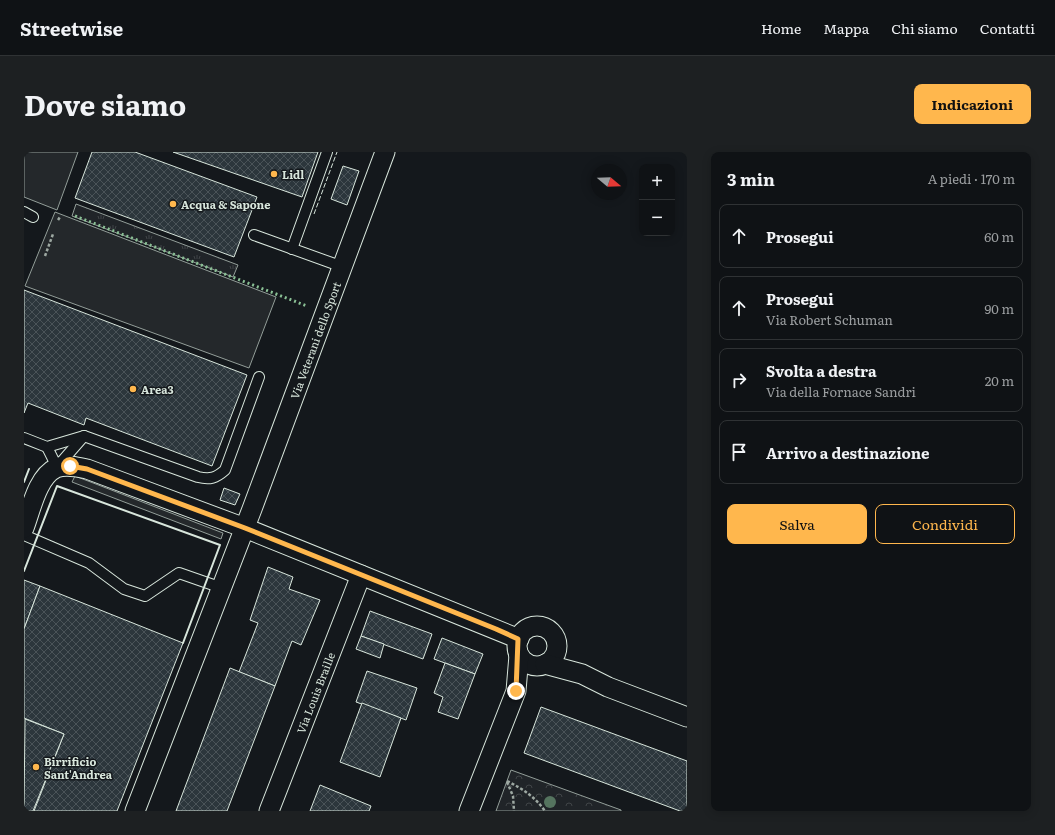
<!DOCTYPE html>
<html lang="it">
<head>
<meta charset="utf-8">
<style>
  body { margin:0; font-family:Literata,serif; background:#1d2022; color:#f1f3f6 }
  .controls { position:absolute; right:12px; top:12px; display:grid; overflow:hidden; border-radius:8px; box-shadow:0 2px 10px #0003 }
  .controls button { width:36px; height:36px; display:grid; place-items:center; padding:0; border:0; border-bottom:1px solid #2f3234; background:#0f1215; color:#f1f3f6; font:20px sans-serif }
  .compass { position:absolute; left:567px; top:12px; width:36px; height:36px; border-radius:50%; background:#0f1215; box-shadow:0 2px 10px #0003; rotate:109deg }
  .stop { position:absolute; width:12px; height:12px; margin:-9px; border:3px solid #ffb74d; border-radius:50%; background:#fff }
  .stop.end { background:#ffb74d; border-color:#fff; box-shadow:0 1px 4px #0008 }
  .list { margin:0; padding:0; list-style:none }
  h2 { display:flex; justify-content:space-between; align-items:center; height:52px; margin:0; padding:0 16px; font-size:17px }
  h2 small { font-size:13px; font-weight:400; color:#9b9ea0 }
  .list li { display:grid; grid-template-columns:26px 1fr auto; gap:12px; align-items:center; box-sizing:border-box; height:64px; margin:0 8px 8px; padding:0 8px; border:1px solid #2f3234; border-radius:8px }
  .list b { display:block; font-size:15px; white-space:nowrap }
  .list p { margin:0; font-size:13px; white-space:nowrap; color:#9b9ea0 }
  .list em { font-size:13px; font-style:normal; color:#9b9ea0 }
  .actions { display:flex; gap:8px; padding:12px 16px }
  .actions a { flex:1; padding:9px 0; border:1px solid #ffb74d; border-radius:8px; text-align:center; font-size:14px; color:#ffb74d }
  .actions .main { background:#ffb74d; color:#111 }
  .icon { flex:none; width:22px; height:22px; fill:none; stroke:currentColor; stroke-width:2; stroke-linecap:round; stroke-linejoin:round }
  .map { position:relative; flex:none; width:663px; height:659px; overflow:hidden; border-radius:8px }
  header { display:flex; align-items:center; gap:24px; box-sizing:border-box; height:56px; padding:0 20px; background:#0f1215; border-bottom:1px solid #2f3234 }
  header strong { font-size:19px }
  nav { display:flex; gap:22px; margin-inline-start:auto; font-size:14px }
  .intro { display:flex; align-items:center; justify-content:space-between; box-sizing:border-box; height:96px; padding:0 24px }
  h1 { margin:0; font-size:28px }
  .button { padding:10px 18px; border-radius:8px; background:#ffb74d; color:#111; font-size:14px; font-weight:700 }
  main { display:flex; gap:24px; padding:0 24px }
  aside { flex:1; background:#0f1215; border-radius:8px; box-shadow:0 2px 10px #0003 }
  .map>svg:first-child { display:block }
</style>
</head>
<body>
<header>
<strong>Streetwise</strong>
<nav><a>Home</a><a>Mappa</a><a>Chi siamo</a><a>Contatti</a></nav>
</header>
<div class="intro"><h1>Dove siamo</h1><a class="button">Indicazioni</a></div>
<main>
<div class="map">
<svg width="663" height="659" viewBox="0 0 663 659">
  <defs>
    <pattern id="grass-tufts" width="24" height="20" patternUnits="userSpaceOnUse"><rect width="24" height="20" fill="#202428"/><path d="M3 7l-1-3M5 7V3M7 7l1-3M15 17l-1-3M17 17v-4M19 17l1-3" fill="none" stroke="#404447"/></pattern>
    <pattern id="park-crowns" width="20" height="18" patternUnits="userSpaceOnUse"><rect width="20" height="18" fill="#202428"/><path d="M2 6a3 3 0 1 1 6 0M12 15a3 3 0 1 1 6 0" fill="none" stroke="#404447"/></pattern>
    <pattern id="building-cross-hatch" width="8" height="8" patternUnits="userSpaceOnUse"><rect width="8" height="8" fill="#2c363c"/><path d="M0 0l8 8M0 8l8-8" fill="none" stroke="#4a5358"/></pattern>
  </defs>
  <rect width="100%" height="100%" fill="#14181c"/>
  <!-- grass -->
  <polygon fill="url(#grass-tufts)" stroke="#939e99" points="52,52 214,113 209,125 48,64"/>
  <!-- park -->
  <polygon fill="url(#park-crowns)" stroke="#939e99" points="487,618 597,658 597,659 472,659"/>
  <!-- parking -->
  <g fill="#24282b" stroke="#939e99">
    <polygon points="0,0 54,0 33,58 0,45"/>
    <polygon points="31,60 252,145 225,216 1,134"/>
    <polygon points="51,324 199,381 197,387 48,330"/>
  </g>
  <!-- building -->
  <g fill="url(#building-cross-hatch)" stroke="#d8e6dc">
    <polygon points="68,0 111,0 233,45 210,105 51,46"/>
    <polygon points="149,0 294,0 278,45"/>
    <polygon points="319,14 335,19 323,53 307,47"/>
    <polygon points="0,138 223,223 188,314 62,266 60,273 4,251 0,261"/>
    <polygon points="200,336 216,342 211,353 196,348"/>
    <polygon points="244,415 269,425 265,437 296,448 277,493 268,489 251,534 215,520 234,471 226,468"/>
    <polygon points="0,428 16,434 0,477"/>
    <polygon points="16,434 159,491 93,659 10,659 40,582 0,566 0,477"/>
    <polygon points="346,459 408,482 399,507 337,484"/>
    <polygon points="337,484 360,492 356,506 332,497"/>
    <polygon points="418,486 459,502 451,522 410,507"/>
    <polygon points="421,511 451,522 434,567 414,560 419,545 410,541"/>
    <polygon points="206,516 251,534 203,659 152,659"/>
    <polygon points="343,519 393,536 382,568 332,550"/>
    <polygon points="338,551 377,566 356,625 316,610"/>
    <polygon points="517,555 663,609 663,659 656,659 500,601"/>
    <polygon points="1,567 40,582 9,659 0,659"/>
    <polygon points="296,633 347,654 345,659 286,659"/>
  </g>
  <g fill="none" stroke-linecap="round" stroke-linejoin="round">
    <!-- lane casing -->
    <g stroke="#d8e6dc" stroke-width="12">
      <g id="lane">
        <polyline points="0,60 9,65"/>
        <polyline points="230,83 319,115"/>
        <polyline points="268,97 303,0"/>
        <path d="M0,286L23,295L60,284L174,325C186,328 192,326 201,318L235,225"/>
        <polyline points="23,295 33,315 60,284"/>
        <polyline points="0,383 65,411 100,437 121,444 155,421 198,436"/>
      </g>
    </g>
    <!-- street casing -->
    <g stroke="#d8e6dc" stroke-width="21">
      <g id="street">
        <path d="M0,376C7,358 13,325 32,316C42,312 54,315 63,317L221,376L495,487"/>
        <circle cx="513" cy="494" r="20"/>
        <polyline points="521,512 558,522 584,535 663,565"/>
        <path id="s1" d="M111,659L228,357L361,0"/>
        <path id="s2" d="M245,659L337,423"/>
        <polyline points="445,659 492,539 495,503"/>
      </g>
    </g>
    <!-- path -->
    <g stroke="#9da8a2" stroke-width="2.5" stroke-dasharray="3 2" stroke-linecap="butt">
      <polyline points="34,68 36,65"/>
      <polyline points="21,104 29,82"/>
      <path d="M483,629C499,637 511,645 521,659"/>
      <polyline points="483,630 489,644 490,659"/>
    </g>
    <!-- lane -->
    <use href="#lane" stroke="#14181c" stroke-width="10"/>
    <!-- street -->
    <use href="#street" stroke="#14181c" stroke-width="19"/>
    <!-- hedge -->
    <polyline stroke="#8ac095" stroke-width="3" stroke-dasharray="2 3" stroke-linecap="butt" points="51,64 283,154"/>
    <!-- fence -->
    <polyline stroke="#d8e6dc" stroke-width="1" stroke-dasharray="5 2" stroke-linecap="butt" points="290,62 313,0"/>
    <!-- wall -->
    <g stroke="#d8e6dc" stroke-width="2">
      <polyline points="0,330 5,317"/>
      <polyline points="0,419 33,334 196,393 159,491"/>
    </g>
  </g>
  <!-- trees -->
  <circle fill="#55745f" cx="526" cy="650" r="6"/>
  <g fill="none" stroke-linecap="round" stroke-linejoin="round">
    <!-- route -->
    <polyline stroke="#ffb74d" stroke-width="5" points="46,314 63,317 221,376 472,477 494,487 492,539"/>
  </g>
  <!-- markers -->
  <g fill="#ffb74d" stroke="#14181c" stroke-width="1.5">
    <circle cx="250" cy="22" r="4"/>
    <circle cx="149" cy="52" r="4"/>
    <circle cx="109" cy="237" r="4"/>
    <circle cx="12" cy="615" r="4"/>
  </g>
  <g text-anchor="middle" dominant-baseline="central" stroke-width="3" stroke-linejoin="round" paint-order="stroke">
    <!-- poi labels -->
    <g font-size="11" font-weight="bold" fill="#d8e6dc" stroke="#14181c" text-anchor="start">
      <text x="258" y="22">Lidl</text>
      <text x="157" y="52">Acqua &amp; Sapone</text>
      <text x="117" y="237">Area3</text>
      <text x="20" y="609">Birrificio<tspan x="20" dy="13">Sant'Andrea</tspan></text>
    </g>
    <!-- street labels -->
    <g font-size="11" fill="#d8e6dc" stroke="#14181c">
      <text stroke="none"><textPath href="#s1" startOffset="504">Via Veterani dello Sport</textPath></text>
      <text stroke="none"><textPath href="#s2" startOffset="127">Via Louis Braille</textPath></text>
    </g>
  </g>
</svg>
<div class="controls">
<button>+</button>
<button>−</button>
</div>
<svg class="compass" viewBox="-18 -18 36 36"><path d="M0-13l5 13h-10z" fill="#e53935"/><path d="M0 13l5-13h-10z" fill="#9b9ea0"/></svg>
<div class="stop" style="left:46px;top:314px"></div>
<div class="stop end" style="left:492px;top:539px"></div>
</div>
<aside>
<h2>3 min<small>A piedi · 170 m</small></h2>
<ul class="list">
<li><svg class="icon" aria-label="ahead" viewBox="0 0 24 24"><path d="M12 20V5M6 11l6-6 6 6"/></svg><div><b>Prosegui</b></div><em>60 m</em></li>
<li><svg class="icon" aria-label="ahead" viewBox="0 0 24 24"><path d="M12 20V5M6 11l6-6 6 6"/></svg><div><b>Prosegui</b><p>Via Robert Schuman</p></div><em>90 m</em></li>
<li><svg class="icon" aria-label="right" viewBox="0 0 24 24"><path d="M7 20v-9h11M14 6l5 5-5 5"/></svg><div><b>Svolta a destra</b><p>Via della Fornace Sandri</p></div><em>20 m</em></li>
<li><svg class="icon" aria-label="arrive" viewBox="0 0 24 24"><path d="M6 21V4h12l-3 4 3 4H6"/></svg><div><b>Arrivo a destinazione</b></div></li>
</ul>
<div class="actions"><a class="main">Salva</a><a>Condividi</a></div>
</aside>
</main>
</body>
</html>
